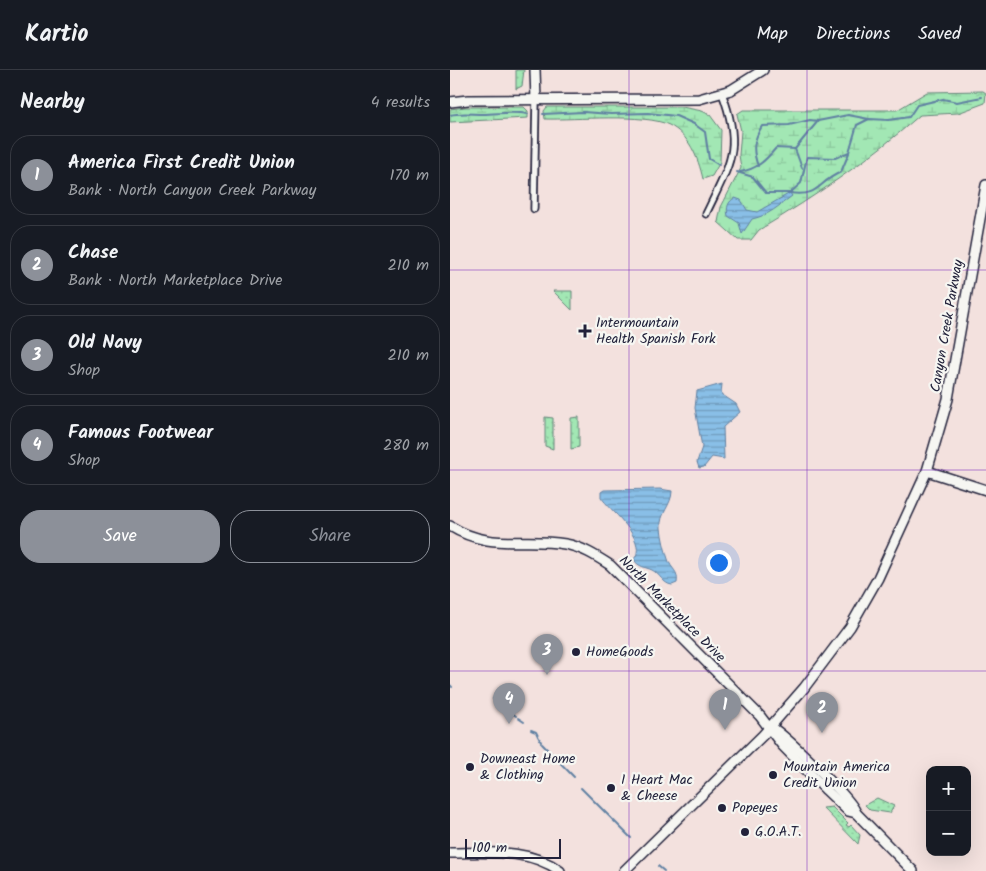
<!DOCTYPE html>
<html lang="en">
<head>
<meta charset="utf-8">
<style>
  body { margin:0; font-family:Kalam,sans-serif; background:#20242c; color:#f1f3f6 }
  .controls { position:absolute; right:15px; bottom:15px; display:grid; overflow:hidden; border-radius:10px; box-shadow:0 5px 20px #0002 }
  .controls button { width:45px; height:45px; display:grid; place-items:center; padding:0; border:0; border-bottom:1px solid #363941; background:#171b24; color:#f1f3f6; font:25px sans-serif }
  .scale { position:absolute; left:15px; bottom:12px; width:96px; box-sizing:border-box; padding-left:5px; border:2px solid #22223b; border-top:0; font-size:14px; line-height:18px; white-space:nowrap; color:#22223b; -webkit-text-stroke:4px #f6f6f2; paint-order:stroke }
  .you { position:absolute; left:268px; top:492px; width:18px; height:18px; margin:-12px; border:4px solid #fff; border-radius:50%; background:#1a73e8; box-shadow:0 0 0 8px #1a73e833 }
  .badge { display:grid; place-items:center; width:32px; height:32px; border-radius:50%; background:#8c9099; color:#fff; font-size:16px; font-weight:700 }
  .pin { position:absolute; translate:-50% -41px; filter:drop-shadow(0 1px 2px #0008) }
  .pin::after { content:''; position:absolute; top:26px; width:18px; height:15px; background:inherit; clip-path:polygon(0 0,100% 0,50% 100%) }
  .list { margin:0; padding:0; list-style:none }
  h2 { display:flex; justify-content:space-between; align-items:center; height:65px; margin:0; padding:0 20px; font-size:21px }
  h2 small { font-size:16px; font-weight:400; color:#9ea1a6 }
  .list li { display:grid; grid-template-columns:32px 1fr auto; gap:15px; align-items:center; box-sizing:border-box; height:80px; margin:0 10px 10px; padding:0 10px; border:1px solid #363941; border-radius:20px }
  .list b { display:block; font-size:19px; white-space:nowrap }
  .list p { margin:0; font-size:16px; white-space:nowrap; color:#9ea1a6 }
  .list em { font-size:16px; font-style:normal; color:#9ea1a6 }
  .actions { display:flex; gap:10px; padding:15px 20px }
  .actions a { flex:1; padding:11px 0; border:1px solid #8c9099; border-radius:20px; text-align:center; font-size:18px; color:#8c9099 }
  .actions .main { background:#8c9099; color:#fff }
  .map { position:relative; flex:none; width:536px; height:801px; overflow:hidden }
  header { display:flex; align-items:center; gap:30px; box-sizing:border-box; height:70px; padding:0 25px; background:#171b24; border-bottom:1px solid #363941 }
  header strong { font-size:24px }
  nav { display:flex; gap:28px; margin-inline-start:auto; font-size:18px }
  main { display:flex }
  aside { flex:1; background:#171b24 }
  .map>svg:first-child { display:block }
</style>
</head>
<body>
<header>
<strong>Kartio</strong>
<nav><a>Map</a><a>Directions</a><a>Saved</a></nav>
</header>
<main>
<aside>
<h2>Nearby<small>4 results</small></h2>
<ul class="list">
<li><span class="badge">1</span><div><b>America First Credit Union</b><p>Bank · North Canyon Creek Parkway</p></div><em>170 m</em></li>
<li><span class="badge">2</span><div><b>Chase</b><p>Bank · North Marketplace Drive</p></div><em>210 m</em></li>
<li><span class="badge">3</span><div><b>Old Navy</b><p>Shop</p></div><em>210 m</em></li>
<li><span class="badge">4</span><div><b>Famous Footwear</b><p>Shop</p></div><em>280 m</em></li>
</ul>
<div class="actions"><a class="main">Save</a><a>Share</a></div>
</aside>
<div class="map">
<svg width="536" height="801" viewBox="0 0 536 801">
  <defs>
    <pattern id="grass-dots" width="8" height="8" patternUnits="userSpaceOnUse" patternTransform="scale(1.25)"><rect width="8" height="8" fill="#a2e7b4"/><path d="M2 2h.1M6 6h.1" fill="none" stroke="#8bc69c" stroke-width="1.8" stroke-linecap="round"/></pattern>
    <pattern id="wetland-marsh" width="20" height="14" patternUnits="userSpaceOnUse" patternTransform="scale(1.25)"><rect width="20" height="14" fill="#a2e7b4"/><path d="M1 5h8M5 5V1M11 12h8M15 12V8" fill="none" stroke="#8bc69c"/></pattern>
    <pattern id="water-rules" width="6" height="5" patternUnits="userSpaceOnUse" patternTransform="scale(1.25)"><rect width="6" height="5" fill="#89bfe7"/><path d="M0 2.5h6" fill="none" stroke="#709bbc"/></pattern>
  </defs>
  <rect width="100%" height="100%" fill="#f3e1de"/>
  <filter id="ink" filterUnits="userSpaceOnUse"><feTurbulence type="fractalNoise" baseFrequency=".02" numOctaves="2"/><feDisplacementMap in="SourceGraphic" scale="10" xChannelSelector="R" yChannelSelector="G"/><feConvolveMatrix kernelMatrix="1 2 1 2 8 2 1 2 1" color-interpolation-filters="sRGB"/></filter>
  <g filter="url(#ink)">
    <!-- grass -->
    <g fill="url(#grass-dots)" stroke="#628478">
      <polygon points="66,0 74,0 72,16 66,19"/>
      <polygon points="103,221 122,221 122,240"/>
      <polygon points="95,347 103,348 103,379 95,376"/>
      <polygon points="129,347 129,377 121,379 121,348"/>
      <polygon points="427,728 444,736 440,743 420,740 415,735"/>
      <polygon points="382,737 398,753 396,755 399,757 401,755 410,765 408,774 373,738"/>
    </g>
    <!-- wetland -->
    <g fill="url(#wetland-marsh)" stroke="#628478">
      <path d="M533,21L536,23L535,33L508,43L470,45C420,89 366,126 309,160L301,170H288L268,152L271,137L291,98L289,85L291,61L287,44L293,40H447L477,22Z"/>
      <polygon points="15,37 74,37 78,41 78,48 0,52 0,39"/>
      <path d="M97,37H232L252,41L260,45L271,60L270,92L262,106L253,109C248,87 239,65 219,55C195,43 124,50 95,49L94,41Z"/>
    </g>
    <!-- water -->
    <g fill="url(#water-rules)" stroke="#6080a2">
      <path d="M340,123L342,126C328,136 320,145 302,149L292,164L289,153L278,146C276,138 278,131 285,128L291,130L297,140L307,142Z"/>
      <polygon points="272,314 271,324 286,334 290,342 273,357 274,389 262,387 254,397 249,398 247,392 252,377 245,338 247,321"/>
      <path d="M210,419L222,421C222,435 209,444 211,458C212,468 215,480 218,489C221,500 229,500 227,513L222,515C213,514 210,504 202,500C195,497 189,497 184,490C184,488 187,486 187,483C191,464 160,440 151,427V422L154,420Z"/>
    </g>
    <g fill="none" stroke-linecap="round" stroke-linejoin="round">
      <!-- stream -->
      <g stroke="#6080a2" stroke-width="2">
        <polyline points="93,44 133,42 161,44 198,43 226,46 244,54 255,62 259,89 269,95"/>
        <path d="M0,45C11,42 21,44 33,44C48,44 62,41 78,44"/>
        <polyline points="345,79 352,98"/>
        <path d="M308,96C302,80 303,71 312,56L339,55L360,50L368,51"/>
        <polyline points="287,102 303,107 316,123 340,123 351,113 357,87 385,88 399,82 407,55 419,49 439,50 459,47 467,35 493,29 507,32 532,27"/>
        <path d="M290,102C307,99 315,91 326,78L345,79L368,51L398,45L419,49"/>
        <path d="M340,123C370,127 366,113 391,102L399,83"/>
        <polyline points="0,615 2,617"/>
        <polyline points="47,628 54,630 58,640 66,646"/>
        <polyline points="43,629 45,628"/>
        <polyline points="68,648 74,652"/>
        <polyline points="81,660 86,662 91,672"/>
        <polyline points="92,674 124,707"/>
        <polyline points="131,718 181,768"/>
        <polyline points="208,796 214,801"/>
      </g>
      <!-- street casing -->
      <g stroke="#22223b" stroke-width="9">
        <g id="street">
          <polyline points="84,139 86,30"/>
          <path d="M256,144C280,93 293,79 272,23"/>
        </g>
      </g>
      <!-- secondary casing -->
      <g stroke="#22223b" stroke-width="12">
        <g id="secondary">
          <polyline points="85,0 86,30"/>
          <polyline points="0,32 18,30 249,29 281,20 313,0"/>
          <polyline points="477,401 536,420"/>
          <path d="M0,456C40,481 73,467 115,474C132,477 146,486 160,495L310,646L332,675L376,720L398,741L406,743"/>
          <path d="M324,659C337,668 405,732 406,743L463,801"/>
          <path d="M0,783C36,783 79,778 110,801"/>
          <polyline points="174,801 313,665 354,618 400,557 428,508 477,401 498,329 536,115"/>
        </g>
      </g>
      <!-- street -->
      <use href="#street" stroke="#f6f6f2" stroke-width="5.5"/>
      <!-- secondary -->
      <use href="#secondary" stroke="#f6f6f2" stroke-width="9"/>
    </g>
  </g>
  <!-- grid -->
  <path fill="none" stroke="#7b2cbf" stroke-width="1" stroke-opacity="0.55" d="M179,0V801M357,0V801M0,200H536M0,400H536M0,601H536"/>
  <!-- markers -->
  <g fill="#22223b" stroke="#f6f6f2" stroke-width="2">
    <path d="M132.5 253.5h5v5h5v5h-5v5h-5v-5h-5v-5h5z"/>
    <circle cx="126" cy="582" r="5"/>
    <circle cx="20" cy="697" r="5"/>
    <circle cx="323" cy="705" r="5"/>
    <circle cx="161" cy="718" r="5"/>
    <circle cx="272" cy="738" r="5"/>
    <circle cx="295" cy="762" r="5"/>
  </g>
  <g text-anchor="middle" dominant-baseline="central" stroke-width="4.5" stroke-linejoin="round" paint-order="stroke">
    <!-- poi labels -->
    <g font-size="14" fill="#22223b" stroke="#f6f6f2" text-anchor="start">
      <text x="146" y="253">Intermountain<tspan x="146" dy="16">Health Spanish Fork</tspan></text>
      <text x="136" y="582">HomeGoods</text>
      <text x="30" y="689">Downeast Home<tspan x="30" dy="16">&amp; Clothing</tspan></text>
      <text x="333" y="697">Mountain America<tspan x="333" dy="16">Credit Union</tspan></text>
      <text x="171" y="710">I Heart Mac<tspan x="171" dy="16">&amp; Cheese</tspan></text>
      <text x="282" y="738">Popeyes</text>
      <text x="305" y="762">G.O.A.T.</text>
    </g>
    <!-- street labels -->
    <g font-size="14" fill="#22223b" stroke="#f6f6f2">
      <text transform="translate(497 256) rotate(-80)">Canyon Creek Parkway</text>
      <text transform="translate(222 539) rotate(45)">North Marketplace Drive</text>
    </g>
  </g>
</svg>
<div class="controls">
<button>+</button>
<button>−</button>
</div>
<div class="scale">100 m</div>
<div class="you"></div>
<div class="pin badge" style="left:275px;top:660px">1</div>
<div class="pin badge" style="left:372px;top:663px">2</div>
<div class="pin badge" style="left:97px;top:605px">3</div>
<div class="pin badge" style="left:59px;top:654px">4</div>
</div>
</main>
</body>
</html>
